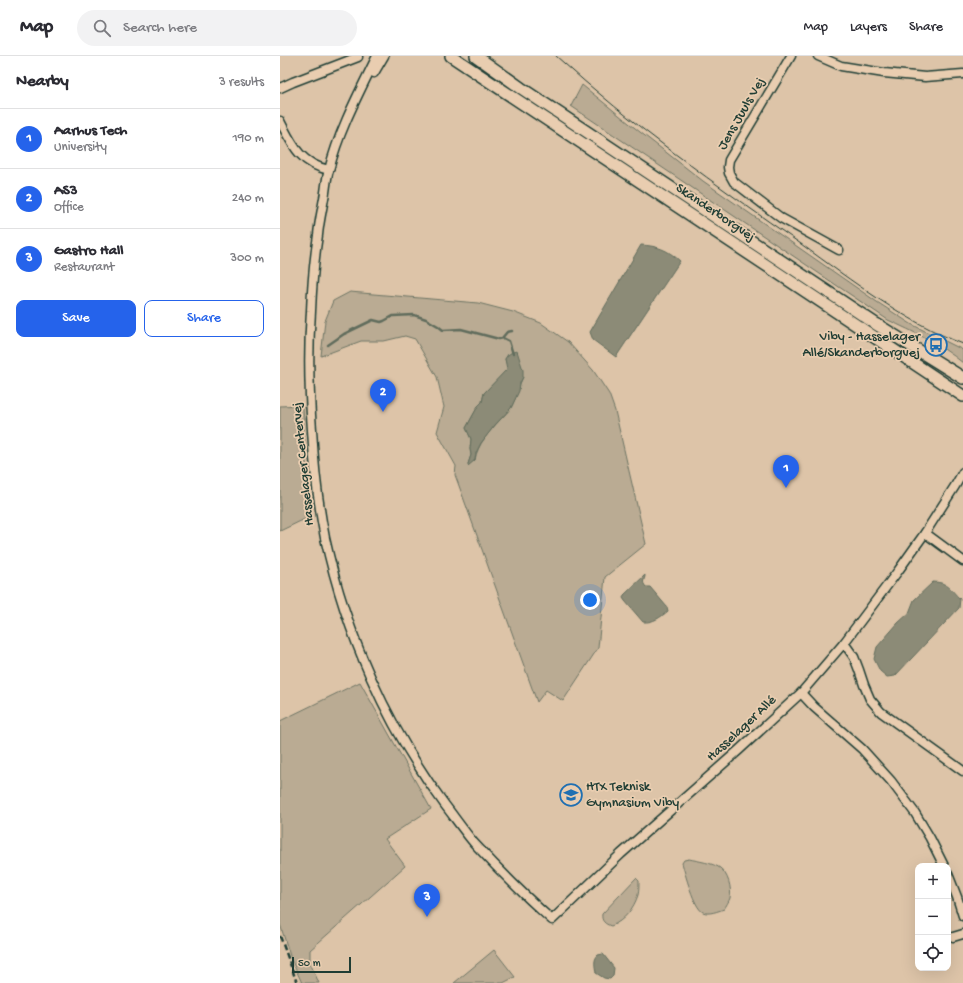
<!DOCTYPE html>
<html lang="en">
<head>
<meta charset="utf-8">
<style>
  body { margin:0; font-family:"Gochi Hand",sans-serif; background:#f2f2f3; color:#2b2b33 }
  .controls { position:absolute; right:12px; bottom:12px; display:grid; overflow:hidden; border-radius:8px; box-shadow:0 4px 16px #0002 }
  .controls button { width:36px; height:36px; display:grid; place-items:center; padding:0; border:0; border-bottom:1px solid #e1e1e2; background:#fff; color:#2b2b33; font:20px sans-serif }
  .scale { position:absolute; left:12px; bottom:10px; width:59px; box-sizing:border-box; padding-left:4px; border:2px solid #1f3d34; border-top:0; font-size:11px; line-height:14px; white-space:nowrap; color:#1f3d34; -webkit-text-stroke:3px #e9cdb0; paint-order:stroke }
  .you { position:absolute; left:310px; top:544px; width:14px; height:14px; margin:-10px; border:3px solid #fff; border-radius:50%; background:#1a73e8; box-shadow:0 0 0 6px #1a73e833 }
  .badge { display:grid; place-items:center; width:26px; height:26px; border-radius:50%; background:#2563eb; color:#fff; font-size:13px; font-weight:700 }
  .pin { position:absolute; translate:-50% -33px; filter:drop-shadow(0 1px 2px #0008) }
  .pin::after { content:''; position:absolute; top:21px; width:14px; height:12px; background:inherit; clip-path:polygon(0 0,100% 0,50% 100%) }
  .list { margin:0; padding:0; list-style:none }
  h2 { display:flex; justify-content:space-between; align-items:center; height:52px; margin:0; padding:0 16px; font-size:17px }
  h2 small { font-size:13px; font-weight:400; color:#7c7c81 }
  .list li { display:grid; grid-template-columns:26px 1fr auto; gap:12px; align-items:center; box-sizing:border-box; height:60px; padding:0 16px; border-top:1px solid #e1e1e2 }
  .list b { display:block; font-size:15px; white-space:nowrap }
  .list p { margin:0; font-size:13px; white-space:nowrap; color:#7c7c81 }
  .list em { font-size:13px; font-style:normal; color:#7c7c81 }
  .actions { display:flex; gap:8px; padding:12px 16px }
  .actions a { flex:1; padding:9px 0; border:1px solid #2563eb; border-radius:8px; text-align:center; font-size:14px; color:#2563eb }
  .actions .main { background:#2563eb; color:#fff }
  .icon { flex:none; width:22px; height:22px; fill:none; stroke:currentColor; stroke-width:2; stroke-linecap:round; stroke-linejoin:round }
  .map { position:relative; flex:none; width:683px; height:927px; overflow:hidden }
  header { display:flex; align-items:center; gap:24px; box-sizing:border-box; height:56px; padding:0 20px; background:#fff; border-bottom:1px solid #e1e1e2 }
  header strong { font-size:19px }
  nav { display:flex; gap:22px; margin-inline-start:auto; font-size:14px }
  .search { width:280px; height:36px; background:#f2f2f3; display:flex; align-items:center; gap:10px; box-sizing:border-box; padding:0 14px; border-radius:22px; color:#7c7c81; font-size:15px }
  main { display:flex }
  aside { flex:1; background:#fff }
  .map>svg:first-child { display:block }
</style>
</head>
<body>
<header>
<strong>Map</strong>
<div class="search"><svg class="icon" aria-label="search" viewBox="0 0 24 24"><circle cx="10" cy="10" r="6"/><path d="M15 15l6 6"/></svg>Search here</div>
<nav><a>Map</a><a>Layers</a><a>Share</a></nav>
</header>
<main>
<aside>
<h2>Nearby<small>3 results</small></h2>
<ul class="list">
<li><span class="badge">1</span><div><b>Aarhus Tech</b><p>University</p></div><em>190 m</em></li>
<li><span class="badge">2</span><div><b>AS3</b><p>Office</p></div><em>240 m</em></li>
<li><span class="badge">3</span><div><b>Gastro Hall</b><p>Restaurant</p></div><em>300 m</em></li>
</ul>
<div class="actions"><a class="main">Save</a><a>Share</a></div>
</aside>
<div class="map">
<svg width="683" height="927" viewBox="0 0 683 927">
  <rect width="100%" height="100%" fill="#ddc4a8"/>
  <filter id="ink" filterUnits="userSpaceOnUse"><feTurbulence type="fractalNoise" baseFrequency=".025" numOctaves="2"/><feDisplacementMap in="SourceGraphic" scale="8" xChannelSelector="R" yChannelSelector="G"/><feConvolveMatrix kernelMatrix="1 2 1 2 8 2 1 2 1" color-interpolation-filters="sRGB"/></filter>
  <g filter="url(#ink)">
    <!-- green -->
    <g fill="#baab93" stroke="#6c7464" fill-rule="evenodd">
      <path d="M302,29L360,76L423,125L597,246L631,268L683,294V307C660,288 634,276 608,264L291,50Z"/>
      <path d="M70,236L198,247L233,256L261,267L288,286L313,314L329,338L335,355L366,488L325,521L318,592L283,645L266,634L257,646L178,427L175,419L176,410L157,376L164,351L157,321L135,283L125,280L104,285H81L41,300L45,265L53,245ZM228,298L243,321C238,330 237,341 232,350C229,355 224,360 220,364C210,375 197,389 195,404L188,408L191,399L190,393L191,383L186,372L198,350L202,346L204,337L228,313L225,303Z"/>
      <polygon points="23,349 29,461 0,475 0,350"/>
      <polygon points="80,626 151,753 105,783 125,810 30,894 30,907 39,927 22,927 11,903 0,868 0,665"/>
      <path d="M409,803C418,805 433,807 440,812C448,818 452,832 450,842C449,845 446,850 444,853C438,855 429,859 423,856C414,852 405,817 402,807L404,804Z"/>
      <path d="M356,822L359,825C359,830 359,835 358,839C354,852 344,865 331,870C325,868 321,865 322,858Z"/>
      <polygon points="214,894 235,921 223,927 174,927"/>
    </g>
    <!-- water -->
    <g fill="#8c8b77" stroke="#606c5c">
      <path d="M361,189C377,190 387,193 400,205L336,301L313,284L310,276Z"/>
      <path d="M237,295L243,314V321L240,327L239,335L231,352L215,369L201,387L196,397L195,404L188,410V408L191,399L190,393L191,383L186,372L198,350L202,346L204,337L227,313L225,303C228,298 231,296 237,295Z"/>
      <path d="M365,519C365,525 361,525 366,531H370L387,551L388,555C381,561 373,567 363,566L345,545L343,542L344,539Z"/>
      <path d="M653,526C668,526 670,533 680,543L679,552L615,620L607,621L600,615L594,603L597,591L618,567L629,557L634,544Z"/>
      <path d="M323,898L334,912L333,920L330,923L324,922L316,917C315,910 313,904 318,899Z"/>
    </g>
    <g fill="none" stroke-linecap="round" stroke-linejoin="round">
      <!-- stream -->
      <g stroke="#606c5c" stroke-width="2.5">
        <polyline points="222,282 227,276 232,275"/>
        <polyline points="48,289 64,278 93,264 101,266 104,265 113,260 134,259 146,263 158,270 163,274 181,273 219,283 223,282 229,285 233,298"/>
      </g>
      <!-- minor casing -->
      <g stroke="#1f3d34" stroke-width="11">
        <g id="minor">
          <path d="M97,0C79,37 59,74 49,114C46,123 46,133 44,142C42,154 39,167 38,179C34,205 32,230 31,255C28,295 29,334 32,374C34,410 38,447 45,482C66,578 107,671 165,749C175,762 184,775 194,787C219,814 245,840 272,864L341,798L459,694L521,637L564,587L618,515L645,477L675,430L683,416"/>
          <polyline points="511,0 449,104 448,111 449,117 454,126 501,162 559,194"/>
          <polyline points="538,0 561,10 604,17 645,21 683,18"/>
          <polyline points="94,17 104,0"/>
          <polyline points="0,32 13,26 78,1"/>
          <path d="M0,65C12,88 20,108 49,114"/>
          <polyline points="645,477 683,505"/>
          <polyline points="564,587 574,601 579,614 584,629 590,643 601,656 683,715"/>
          <polyline points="521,637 534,651 582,693 611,725 635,757 650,782 664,810"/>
          <polyline points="668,818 677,841 683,860"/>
          <polyline points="673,881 683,878"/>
        </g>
      </g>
      <!-- secondary casing -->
      <g stroke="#1f3d34" stroke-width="14">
        <g id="secondary">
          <polyline points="171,0 683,340"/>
          <polyline points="196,0 241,32 596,268 683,322"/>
        </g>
      </g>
      <!-- minor -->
      <use href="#minor" stroke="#e9cdb0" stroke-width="8"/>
      <!-- secondary -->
      <use href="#secondary" stroke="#e9cdb0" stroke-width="11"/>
      <!-- tram -->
      <path stroke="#1f3d34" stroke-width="1" d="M276,0C353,70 436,129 521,188C572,225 624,265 683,288"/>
      <!-- rail -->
      <polyline stroke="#1f3d34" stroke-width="2.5" stroke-dasharray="6 3" stroke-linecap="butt" points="0,880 17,927"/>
    </g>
  </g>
  <!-- icons -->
  <defs>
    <g id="bus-ring" transform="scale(1.15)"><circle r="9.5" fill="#e9cdb0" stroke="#1f6fb2" stroke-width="1.5"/><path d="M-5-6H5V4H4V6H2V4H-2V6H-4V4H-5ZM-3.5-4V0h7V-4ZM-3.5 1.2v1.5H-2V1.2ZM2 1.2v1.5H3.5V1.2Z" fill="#1f6fb2"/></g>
    <g id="university-ring" transform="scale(1.15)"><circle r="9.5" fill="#e9cdb0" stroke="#1f6fb2" stroke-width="1.5"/><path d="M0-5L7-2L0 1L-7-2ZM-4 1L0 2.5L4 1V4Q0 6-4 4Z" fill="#1f6fb2"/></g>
  </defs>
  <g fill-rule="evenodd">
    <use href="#bus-ring" x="656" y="289"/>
    <use href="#university-ring" x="291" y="739"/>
  </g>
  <g text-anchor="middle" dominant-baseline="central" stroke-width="3.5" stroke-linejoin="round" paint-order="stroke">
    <!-- street labels -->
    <g font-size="14" fill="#1f3d34" stroke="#e9cdb0">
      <text transform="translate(462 58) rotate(-60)">Jens Juuls Vej</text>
      <text transform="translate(435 157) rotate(34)">Skanderborgvej</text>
      <text transform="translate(24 408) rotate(-96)">Hasselager Centervej</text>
      <text transform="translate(462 673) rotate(-43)">Hasselager Allé</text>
    </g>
    <!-- poi labels -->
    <g font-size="14" fill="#1f3d34" stroke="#e9cdb0" text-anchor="end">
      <text x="640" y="281">Viby - Hasselager<tspan x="640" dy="16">Allé/Skanderborgvej</tspan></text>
      <text x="306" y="731" text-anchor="start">HTX Teknisk<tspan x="306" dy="16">Gymnasium Viby</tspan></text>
    </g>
  </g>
</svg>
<div class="controls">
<button>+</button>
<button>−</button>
<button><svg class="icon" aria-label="locate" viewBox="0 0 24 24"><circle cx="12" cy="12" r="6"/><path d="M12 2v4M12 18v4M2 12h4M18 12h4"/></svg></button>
</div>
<div class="scale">50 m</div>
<div class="you"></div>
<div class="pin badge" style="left:506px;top:432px">1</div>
<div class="pin badge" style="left:103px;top:356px">2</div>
<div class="pin badge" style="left:147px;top:861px">3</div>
</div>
</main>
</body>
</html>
